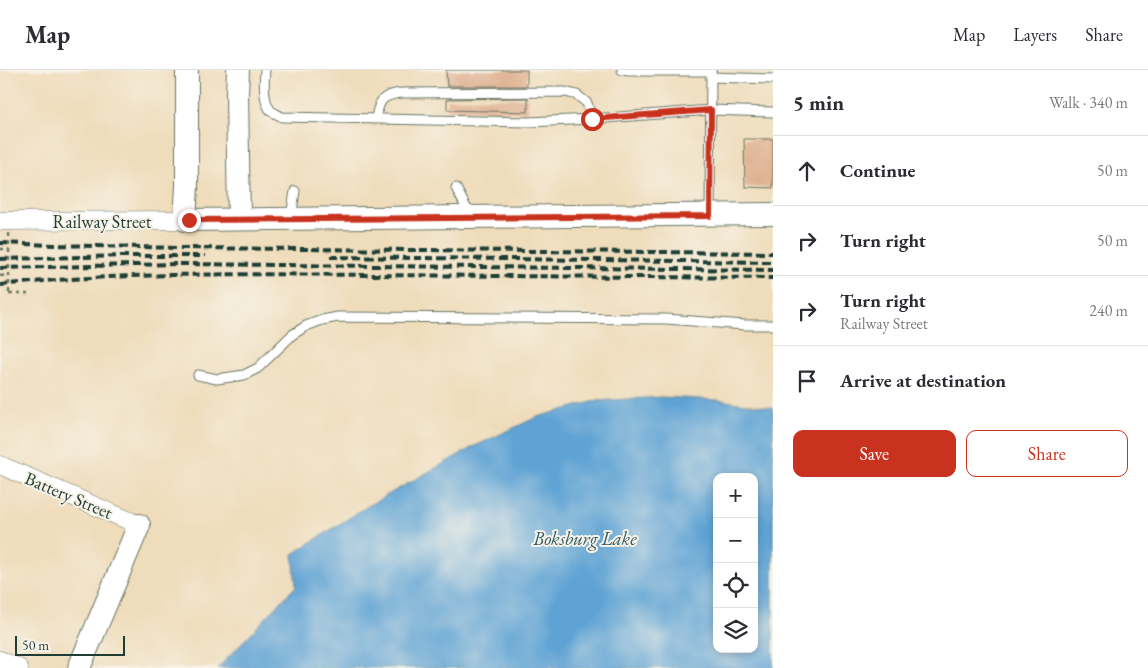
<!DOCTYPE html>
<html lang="en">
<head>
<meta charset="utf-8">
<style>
  body { margin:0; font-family:"EB Garamond",serif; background:#f2f2f3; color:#2b2b33 }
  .controls { position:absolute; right:15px; bottom:15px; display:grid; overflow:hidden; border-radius:10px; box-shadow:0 2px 8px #0003 }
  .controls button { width:45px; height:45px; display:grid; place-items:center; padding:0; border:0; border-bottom:1px solid #e1e1e2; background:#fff; color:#2b2b33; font:25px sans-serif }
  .scale { position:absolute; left:15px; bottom:12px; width:110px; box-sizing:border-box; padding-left:5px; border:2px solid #1f3d34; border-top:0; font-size:14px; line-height:18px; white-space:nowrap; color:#1f3d34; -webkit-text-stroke:4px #f7f3e8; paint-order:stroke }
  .stop { position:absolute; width:15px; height:15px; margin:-11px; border:4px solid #c8321e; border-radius:50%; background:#fff }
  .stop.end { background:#c8321e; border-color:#fff; box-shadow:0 1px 5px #0008 }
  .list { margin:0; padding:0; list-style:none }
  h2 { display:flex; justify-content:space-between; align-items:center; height:65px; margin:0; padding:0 20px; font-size:21px }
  h2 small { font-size:16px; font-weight:400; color:#7c7c81 }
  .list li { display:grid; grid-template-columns:32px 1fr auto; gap:15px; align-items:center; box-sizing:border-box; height:70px; padding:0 20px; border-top:1px solid #e1e1e2 }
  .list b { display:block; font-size:19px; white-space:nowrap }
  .list p { margin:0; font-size:16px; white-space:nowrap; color:#7c7c81 }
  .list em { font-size:16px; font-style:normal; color:#7c7c81 }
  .actions { display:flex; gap:10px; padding:15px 20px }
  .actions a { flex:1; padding:11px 0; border:1px solid #c8321e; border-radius:10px; text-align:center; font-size:18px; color:#c8321e }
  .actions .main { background:#c8321e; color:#fff }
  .icon { flex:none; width:28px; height:28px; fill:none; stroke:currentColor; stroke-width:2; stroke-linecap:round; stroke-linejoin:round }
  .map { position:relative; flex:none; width:773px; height:598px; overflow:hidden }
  header { display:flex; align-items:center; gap:30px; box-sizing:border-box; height:70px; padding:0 25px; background:#fff; border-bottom:1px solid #e1e1e2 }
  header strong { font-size:24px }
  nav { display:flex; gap:28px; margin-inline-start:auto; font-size:18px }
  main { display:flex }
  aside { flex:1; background:#fff }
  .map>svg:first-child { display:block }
</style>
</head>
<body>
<header>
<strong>Map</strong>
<nav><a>Map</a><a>Layers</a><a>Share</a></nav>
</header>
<main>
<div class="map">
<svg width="773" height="598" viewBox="0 0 773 598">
  <rect width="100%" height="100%" fill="#f7f3e8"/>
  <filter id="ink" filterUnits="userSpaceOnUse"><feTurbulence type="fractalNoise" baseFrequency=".02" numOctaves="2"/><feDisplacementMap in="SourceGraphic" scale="10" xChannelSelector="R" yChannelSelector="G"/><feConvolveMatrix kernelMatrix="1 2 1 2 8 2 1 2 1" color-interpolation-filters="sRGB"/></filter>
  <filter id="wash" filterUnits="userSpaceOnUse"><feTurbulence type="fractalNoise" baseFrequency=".0096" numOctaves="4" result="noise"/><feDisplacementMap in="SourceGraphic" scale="20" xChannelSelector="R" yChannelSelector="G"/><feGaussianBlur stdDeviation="1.12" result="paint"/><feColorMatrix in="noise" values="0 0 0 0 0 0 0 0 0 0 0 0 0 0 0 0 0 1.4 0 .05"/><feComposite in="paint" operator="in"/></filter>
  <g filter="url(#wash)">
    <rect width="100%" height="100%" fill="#efdcba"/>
    <!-- water -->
    <path fill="#5fa3d4" stroke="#3f7084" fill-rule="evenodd" d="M662,327L718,330L773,338V598H218L296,516L293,484L371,434L473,377L537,347L596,331ZM717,407H754V579H717Z"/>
    <g id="blocks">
      <!-- building -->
      <g fill="#dfb090">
        <polygon points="446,0 527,0 527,16 447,16"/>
        <polygon points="528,28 528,42 447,40 447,29"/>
        <polygon points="744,69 773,69 773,118 745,117"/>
      </g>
    </g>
  </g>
  <g filter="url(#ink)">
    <use href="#blocks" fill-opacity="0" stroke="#687563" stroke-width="1"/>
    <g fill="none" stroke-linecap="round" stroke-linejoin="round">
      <!-- service casing -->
      <g stroke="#687563" stroke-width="11">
        <g id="service">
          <path d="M265,0C264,11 263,32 271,41C274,43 279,45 282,47L528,52L592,49L711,40L773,42"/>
          <polyline points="622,0 629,1 711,1"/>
          <polyline points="711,7 773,9"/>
          <path d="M376,48C379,29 383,25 402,23L565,22L577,25L587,33L592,49"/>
          <polyline points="456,118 471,147"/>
          <polyline points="710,145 711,0"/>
          <polyline points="291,148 295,121"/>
          <polyline points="198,305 217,309 244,305 258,298 292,265 306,256 322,250 338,247 666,249 745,255 773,255"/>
        </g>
      </g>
      <!-- minor casing -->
      <g stroke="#687563" stroke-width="19">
        <g id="minor">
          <polyline points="0,151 185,150"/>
          <polyline points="0,395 139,455"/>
          <polyline points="0,590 19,598"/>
        </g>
      </g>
      <!-- tertiary casing -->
      <g stroke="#687563" stroke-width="24">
        <g id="tertiary">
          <polyline points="187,0 187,116 185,150 773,144"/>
          <polyline points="238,0 237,24 239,149"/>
          <polyline points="79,598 139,455"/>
        </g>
      </g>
      <!-- path -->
      <g stroke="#687563" stroke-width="2.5" stroke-dasharray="4 4" stroke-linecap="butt">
        <polyline points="0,179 9,179"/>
        <polyline points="0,206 9,205"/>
        <polyline points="9,224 28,224"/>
      </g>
      <!-- service -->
      <use href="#service" stroke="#fff" stroke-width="9"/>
      <!-- minor -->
      <use href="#minor" stroke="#fff" stroke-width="18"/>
      <!-- tertiary -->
      <use href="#tertiary" stroke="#fff" stroke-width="22"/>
      <!-- rail -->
      <g stroke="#1f3d34" stroke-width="4" stroke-dasharray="8 4" stroke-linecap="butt">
        <polyline points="0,173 54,175 181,178 773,183"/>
        <polyline points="330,187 773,192"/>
        <polyline points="0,189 124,186 205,186"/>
        <polyline points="0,198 180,194 773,200"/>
        <path d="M0,215C124,202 248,204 373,205C506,206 640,207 773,208"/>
      </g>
      <!-- path-bridge -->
      <polyline stroke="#687563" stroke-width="2.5" stroke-dasharray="4 4" stroke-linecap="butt" points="9,163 9,224"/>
    </g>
  </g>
  <g fill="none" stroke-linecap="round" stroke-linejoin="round" filter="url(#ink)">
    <!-- route -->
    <polyline stroke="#c8321e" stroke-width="6" points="189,150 710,146 711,40 592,49"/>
  </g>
  <g text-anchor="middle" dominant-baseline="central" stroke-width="4" stroke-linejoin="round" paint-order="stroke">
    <!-- street labels -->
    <g font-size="18" fill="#1f3d34" stroke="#f7f3e8">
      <text x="102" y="151">Railway Street</text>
      <text transform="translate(69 425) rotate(23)">Battery Street</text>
    </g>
    <!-- water labels -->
    <g font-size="19" font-style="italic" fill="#325c64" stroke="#f7f3e8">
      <text x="585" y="468">Boksburg Lake</text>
    </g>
  </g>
</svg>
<div class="controls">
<button>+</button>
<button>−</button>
<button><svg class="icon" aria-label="locate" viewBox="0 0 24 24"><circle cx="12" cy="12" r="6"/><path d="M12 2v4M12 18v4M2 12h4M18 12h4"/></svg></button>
<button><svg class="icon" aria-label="layers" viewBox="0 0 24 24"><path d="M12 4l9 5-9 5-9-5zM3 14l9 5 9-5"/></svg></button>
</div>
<div class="scale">50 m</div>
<div class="stop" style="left:592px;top:49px"></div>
<div class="stop end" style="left:189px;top:150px"></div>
</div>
<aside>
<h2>5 min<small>Walk · 340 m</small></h2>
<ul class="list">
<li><svg class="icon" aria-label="ahead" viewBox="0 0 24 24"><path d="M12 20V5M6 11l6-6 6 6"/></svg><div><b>Continue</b></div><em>50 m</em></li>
<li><svg class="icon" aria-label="right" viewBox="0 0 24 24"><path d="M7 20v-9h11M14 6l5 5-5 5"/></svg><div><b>Turn right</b></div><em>50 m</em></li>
<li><svg class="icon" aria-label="right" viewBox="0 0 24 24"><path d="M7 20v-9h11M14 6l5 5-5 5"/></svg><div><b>Turn right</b><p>Railway Street</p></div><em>240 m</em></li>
<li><svg class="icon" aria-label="arrive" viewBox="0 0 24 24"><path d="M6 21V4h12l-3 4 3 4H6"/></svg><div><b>Arrive at destination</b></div></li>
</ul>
<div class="actions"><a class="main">Save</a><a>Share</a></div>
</aside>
</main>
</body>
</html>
